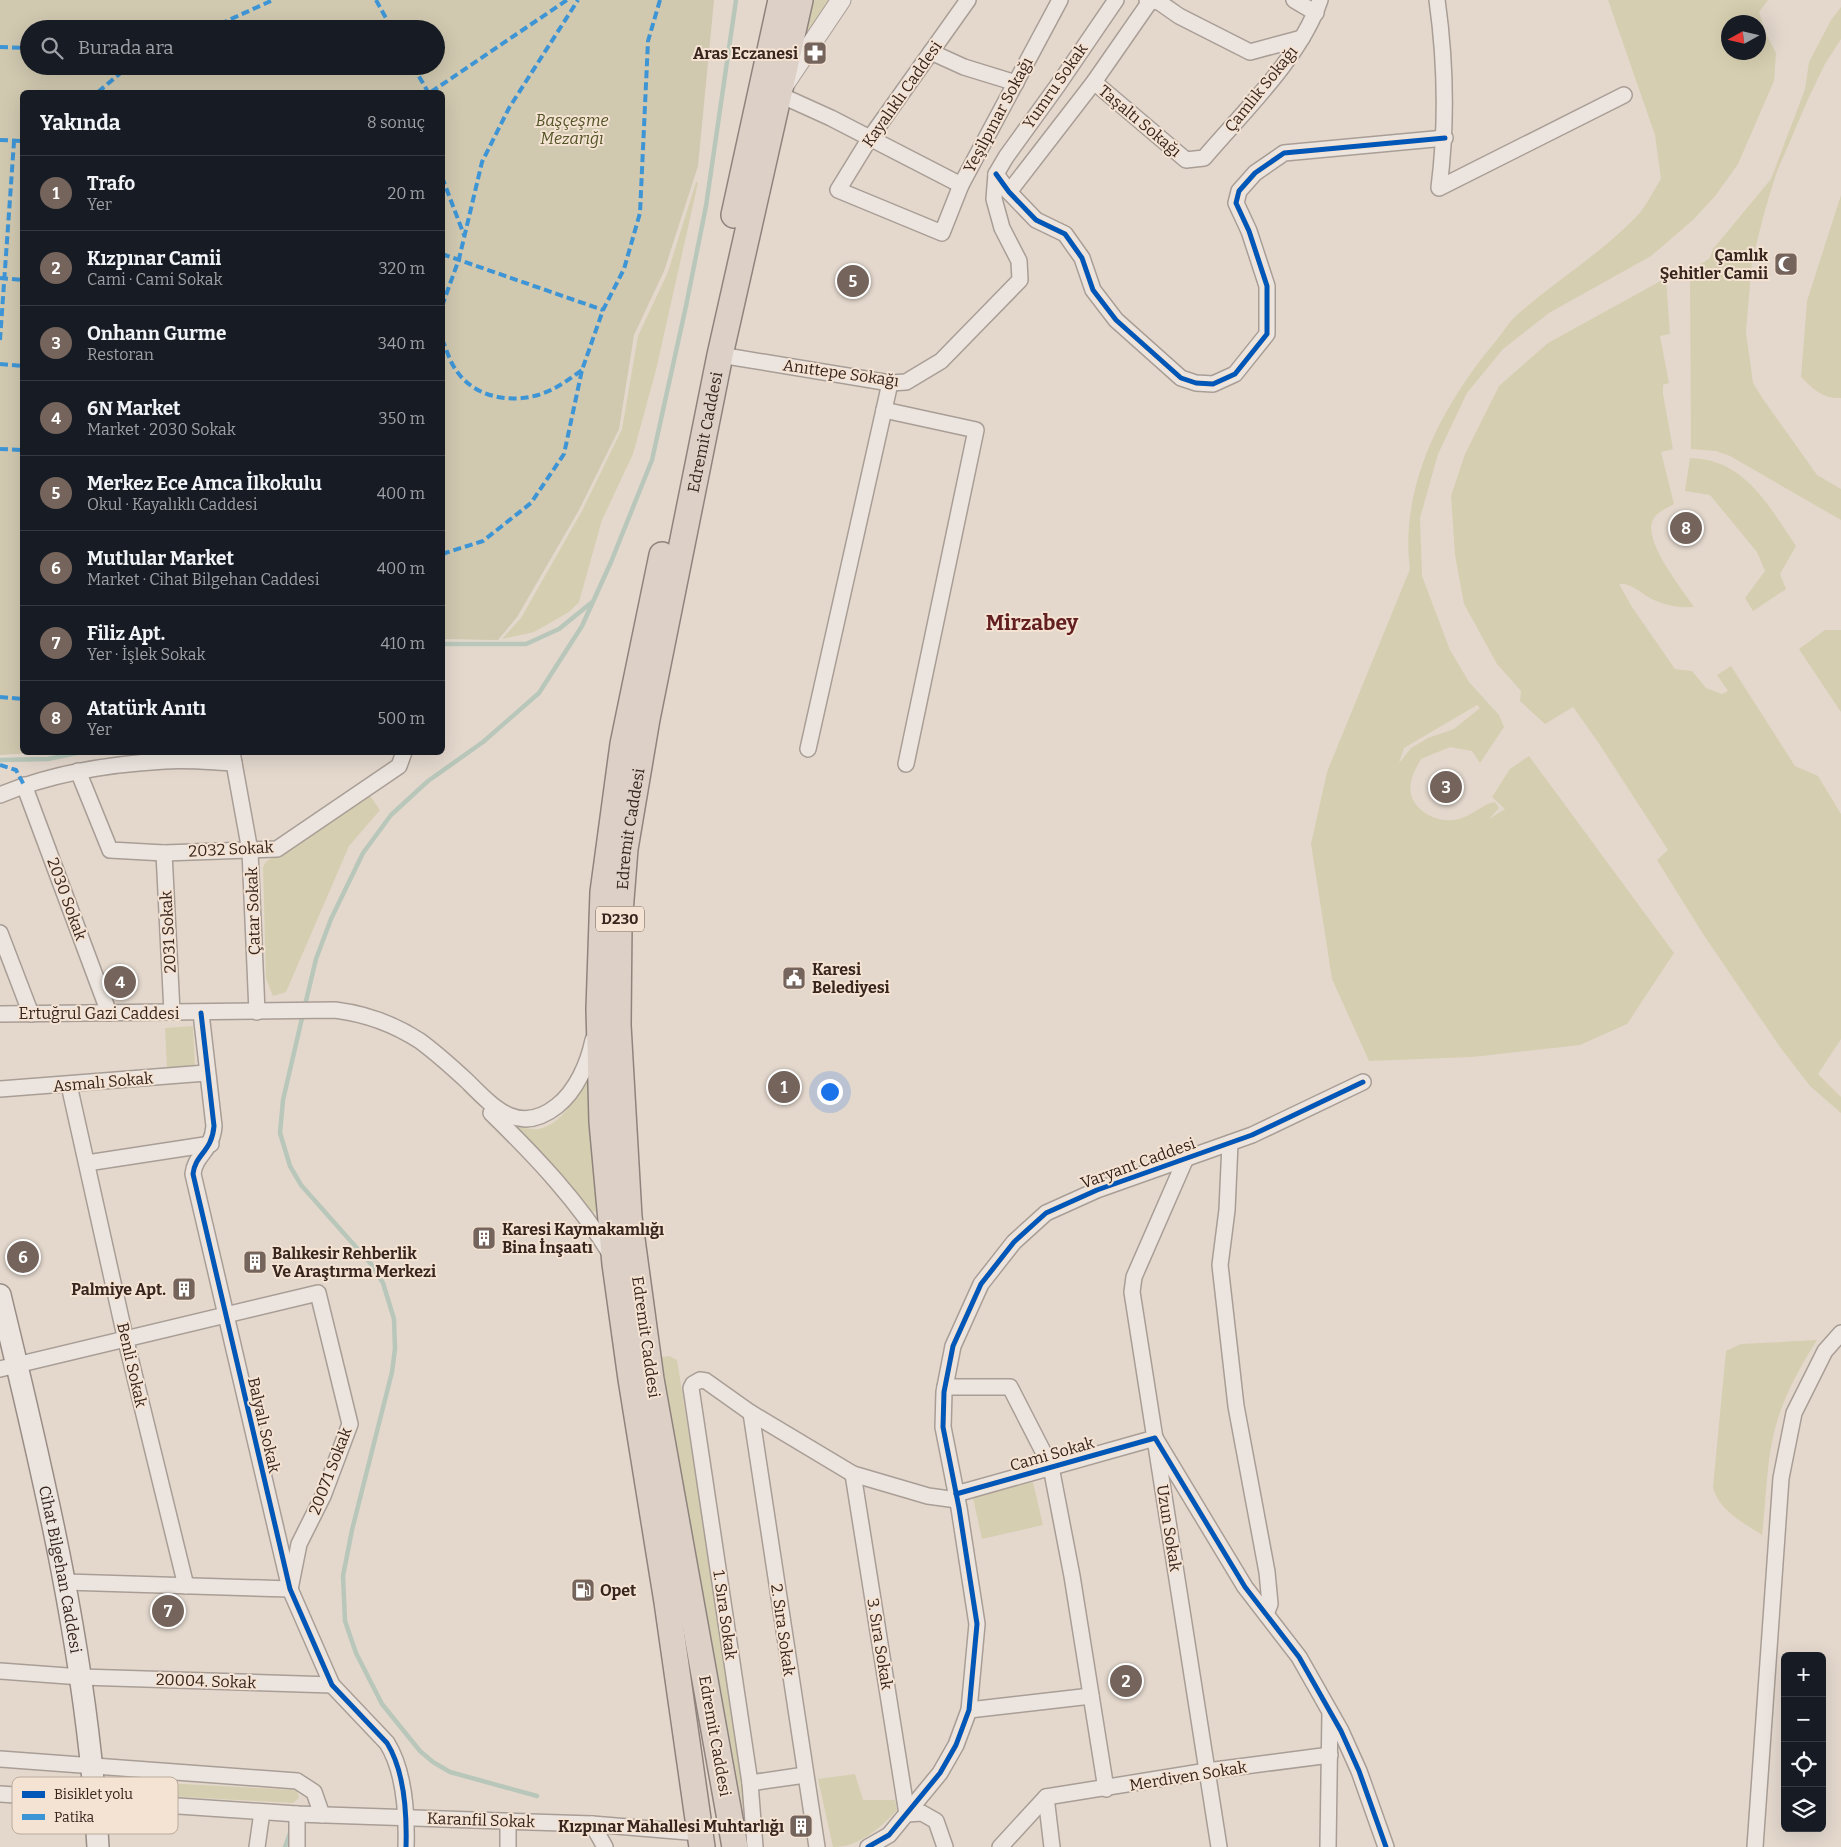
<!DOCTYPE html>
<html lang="tr">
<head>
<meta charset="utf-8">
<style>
  body { margin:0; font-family:Bitter,serif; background:#20242c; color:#f1f3f6 }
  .controls { position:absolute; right:15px; bottom:15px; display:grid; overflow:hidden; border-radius:8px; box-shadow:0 5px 20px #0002 }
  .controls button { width:45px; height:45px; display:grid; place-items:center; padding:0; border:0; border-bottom:1px solid #363941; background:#171b24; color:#f1f3f6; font:25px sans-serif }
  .compass { position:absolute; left:1721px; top:15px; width:45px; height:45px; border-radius:50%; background:#171b24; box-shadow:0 5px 20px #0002; rotate:262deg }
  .you { position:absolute; left:829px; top:1091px; width:18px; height:18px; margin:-12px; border:4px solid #fff; border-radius:50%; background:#1a73e8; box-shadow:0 0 0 8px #1a73e833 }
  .badge { display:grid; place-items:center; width:32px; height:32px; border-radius:50%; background:#74645b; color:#fff; font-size:16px; font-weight:700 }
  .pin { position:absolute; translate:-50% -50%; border:2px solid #fff; box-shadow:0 1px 5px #0006 }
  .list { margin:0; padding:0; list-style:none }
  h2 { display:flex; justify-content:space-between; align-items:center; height:65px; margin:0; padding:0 20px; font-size:21px }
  h2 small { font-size:16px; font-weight:400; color:#9ea1a6 }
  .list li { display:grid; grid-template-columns:32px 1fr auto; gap:15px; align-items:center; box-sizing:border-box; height:75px; padding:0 20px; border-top:1px solid #363941 }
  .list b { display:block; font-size:19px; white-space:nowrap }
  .list p { margin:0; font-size:16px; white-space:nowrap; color:#9ea1a6 }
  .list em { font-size:16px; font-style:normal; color:#9ea1a6 }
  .icon { flex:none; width:28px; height:28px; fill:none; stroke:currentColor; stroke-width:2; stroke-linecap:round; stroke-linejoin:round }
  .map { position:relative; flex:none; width:1841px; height:1847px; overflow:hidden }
  .search { position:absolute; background:#171b24; box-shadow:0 5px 20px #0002; left:20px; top:20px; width:425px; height:55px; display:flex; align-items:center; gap:12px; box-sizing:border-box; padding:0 18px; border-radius:28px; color:#9ea1a6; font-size:19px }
  .panel { position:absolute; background:#171b24; box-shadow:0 5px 20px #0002; left:20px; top:90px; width:425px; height:665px; border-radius:8px }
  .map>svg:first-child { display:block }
</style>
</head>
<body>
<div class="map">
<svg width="1841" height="1847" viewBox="0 0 1841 1847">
  <rect width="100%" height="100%" fill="#e4d8cd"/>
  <!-- green -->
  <g fill="#d6ceb0" fill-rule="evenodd">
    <polygon points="810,0 831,0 806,36 802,37"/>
    <path d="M1608,0H1768L1759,12L1766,34L1776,53L1774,81L1738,164L1716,195L1694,219L1651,256L1549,313L1503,349L1467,393L1438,454L1420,518L1422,576L1450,650L1469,682L1499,715L1504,727L1480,763L1472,751L1450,747L1421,759C1413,773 1405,789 1415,803C1426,819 1449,825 1467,816C1477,811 1484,804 1495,802L1499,808L1489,819L1505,809L1492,797L1510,769L1529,756L1674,953L1627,1024L1580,1045L1472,1057L1369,1061L1332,979L1311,844L1327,772L1410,569C1399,486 1443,404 1495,342C1503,333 1509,321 1519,313C1557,280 1601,253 1636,217C1646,207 1653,191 1661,179L1655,135ZM1728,22H1758V52H1728ZM1477,705L1480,708L1454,729L1428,738L1411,748L1399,763L1404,748Z"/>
    <polygon points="1841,7 1841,39 1825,64 1809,97 1776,174 1765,210 1752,261 1746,332 1753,383 1763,399 1817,475 1841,489 1841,520 1730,456 1716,451 1691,449 1690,271 1710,258 1713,249 1771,179 1805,89 1809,62 1831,20"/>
    <polygon points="696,182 698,183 656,370 633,454 602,520 579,602 569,612 534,632 502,639 521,618 582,511 622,429 638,336 668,272"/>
    <path d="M1841,195V398C1823,399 1813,389 1801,377L1807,301Z"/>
    <path d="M1666,278L1670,334L1660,336L1669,383L1663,385V394L1673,449L1661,452L1674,504C1667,508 1659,511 1654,518C1640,538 1682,589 1694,607C1680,608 1667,606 1654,600C1642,595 1631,582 1619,584L1632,607L1675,669L1692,671L1706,688L1722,694L1728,691L1717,675L1731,666L1795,766L1818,776L1841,814V1039L1818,1074L1841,1097V1113L1810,1086L1780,1047L1703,934L1657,860L1668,850L1598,742L1573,707L1545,724L1520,701L1521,691L1497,664L1464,604L1455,555L1451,496L1465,454L1499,386L1548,343Z"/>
    <path d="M1690,458C1745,459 1768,505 1796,546L1780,574L1786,589L1753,611L1745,598L1765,571L1757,552L1710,495L1685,491Z"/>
    <polygon points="1825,630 1841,630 1841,712 1799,649"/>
    <polygon points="368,793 380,810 349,846 286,992 273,996 266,978 263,867 266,862"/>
    <polygon points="193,1026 195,1067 167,1069 165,1028"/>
    <path d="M588,1078L591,1081L598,1212L592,1211L554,1167L511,1125C520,1127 530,1130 539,1129C562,1124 577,1096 588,1078Z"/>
    <path d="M1817,1340C1798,1370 1781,1401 1773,1437C1766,1469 1766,1503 1762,1535C1744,1523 1718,1510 1713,1487L1726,1351L1741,1344Z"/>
    <polygon points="669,1356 677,1360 749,1810 744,1815 668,1401 662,1357"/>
    <polygon points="1033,1482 1043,1525 982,1539 973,1498"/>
    <path d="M855,1774L863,1800H895L897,1810C880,1828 860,1847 833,1847L818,1779Z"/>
    <polygon points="165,1783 294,1790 297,1791 299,1798 293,1803 167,1796 161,1794 161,1784"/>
  </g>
  <!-- cemetery -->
  <path fill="#d0c8af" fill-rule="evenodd" d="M0,0H714L698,166L664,271L634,335L619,429L579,510L517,617L498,640L443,639L442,92H22V752L34,753L0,755ZM29,29H436V66H29Z"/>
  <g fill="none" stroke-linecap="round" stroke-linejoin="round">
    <!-- stream -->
    <g stroke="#b8c7ba" stroke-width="4.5">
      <polyline points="442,644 526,644 559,629 591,603"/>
      <polyline points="0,760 48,759 82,752"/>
      <polyline points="537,1796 450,1772 433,1762 420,1751 382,1704 356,1653 345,1621 343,1576 352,1530 392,1372 395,1349 394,1319 383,1283 371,1264 301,1185 290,1166 280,1133 283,1100 306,1001 316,959 331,919 363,853 391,815 428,781 483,742 539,693 582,626 611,562 652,460 686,306 706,206 736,0"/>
      <polyline points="285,1847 290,1833"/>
    </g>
    <!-- minor casing -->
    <g stroke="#a99e96" stroke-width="18">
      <g id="minor">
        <polyline points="968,0 870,138 838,190 942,233 961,185 1060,0"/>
        <polyline points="1147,0 1159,2 1179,16 1250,52 1302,38"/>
        <polyline points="1294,0 1316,13"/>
        <path d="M1437,0C1446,64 1447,124 1439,188L1624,95"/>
        <polyline points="931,52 964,67 1016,83"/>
        <path d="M1094,82L1186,160L1204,158C1243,112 1301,57 1320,0"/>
        <polyline points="778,94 831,118 961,185"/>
        <polyline points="996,174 1009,192 1036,220 1065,234 1082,258 1093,290 1116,320 1181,378 1196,383 1213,384 1235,374 1267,334 1267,286 1249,231 1236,203 1239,191 1255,173 1284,153 1445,138"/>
        <polyline points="1009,192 1094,82 1151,0"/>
        <polyline points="720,355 890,383 906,382 941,361 1020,280 1019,261 1002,228 994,199 996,174 1006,157 1058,85 1116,0"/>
        <polyline points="884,410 976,430 906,764"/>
        <polyline points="808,749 890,383"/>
        <polyline points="232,752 250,851 257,1012"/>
        <polyline points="78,771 110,850 164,853 277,849 399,766 404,752"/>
        <polyline points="24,785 109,1013"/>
        <path d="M0,795C52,773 109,764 165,761C187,759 211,762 234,763"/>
        <polyline points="164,853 172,1012"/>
        <polyline points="0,933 31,1014"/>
        <path d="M201,1013L214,1126C212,1152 195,1154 193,1174L290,1589L332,1685L387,1743C405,1772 407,1813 406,1847"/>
        <path d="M0,1014L335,1010C367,1014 394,1024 420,1041C435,1052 454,1069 467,1081C494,1108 519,1136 557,1106C576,1091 588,1064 593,1040"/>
        <polyline points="69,1085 126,1341 186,1586"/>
        <polyline points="0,1089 206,1073"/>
        <path d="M491,1113C536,1157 578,1201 611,1255"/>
        <polyline points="1230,1143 1227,1210 1220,1265 1236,1406 1267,1572 1270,1604 1266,1614"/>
        <polyline points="1186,1158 1134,1277 1132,1292 1219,1847"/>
        <polyline points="87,1163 211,1144"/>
        <polyline points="0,1369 318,1293 350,1424 323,1496 299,1544 290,1589 66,1582"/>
        <polyline points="945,1387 1010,1387 1051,1467 1072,1576 1106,1789"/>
        <polyline points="751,1413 817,1847"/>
        <polyline points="853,1474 907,1814 922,1813 936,1821 945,1847"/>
        <polyline points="956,1494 1155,1438 1245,1587 1299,1657 1341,1731 1359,1771 1386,1847"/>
        <polyline points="0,1671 81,1677 332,1685"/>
        <polyline points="969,1710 1091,1696"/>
        <polyline points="0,1759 297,1781 314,1792 322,1815"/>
        <polyline points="750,1783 805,1775"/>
        <polyline points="0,1794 297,1814 592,1824 700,1833"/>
        <polyline points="1046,1797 1052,1847"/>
        <polyline points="508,1821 508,1847"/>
        <polyline points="592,1824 605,1847"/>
        <polyline points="257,1847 262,1812"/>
        <polyline points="297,1847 297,1814"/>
        <polyline points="755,1847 750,1783 691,1388 693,1384 700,1380 706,1381 751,1413 853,1474 928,1496 957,1500"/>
        <polyline points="868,1847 889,1835 940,1773 956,1745 969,1710 977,1624 959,1508 943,1427 944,1392 953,1346 981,1284 1014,1242 1046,1213 1097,1190 1252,1135 1363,1082"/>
        <polyline points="1000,1847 1046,1797 1207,1771 1330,1755"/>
        <polyline points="1328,1847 1330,1713"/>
        <polyline points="1755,1847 1781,1478 1794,1413 1825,1351 1841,1333"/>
      </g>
    </g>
    <!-- tertiary casing -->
    <g stroke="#a99e96" stroke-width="21">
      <polyline id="tertiary" points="784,85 841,0"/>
    </g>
    <!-- secondary casing -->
    <g stroke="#998d86" stroke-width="24">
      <g id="secondary">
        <path id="s1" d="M0,1295C44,1476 88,1660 98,1847"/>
      </g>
    </g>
    <!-- trunk casing -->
    <g stroke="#8f837d" stroke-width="28">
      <g id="trunk">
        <polyline points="734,215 781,0"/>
        <polyline points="662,555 623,744 603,892 599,1009 602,1122 615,1264 631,1379 667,1602 702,1847"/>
        <path id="s2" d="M735,1847L651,1379L629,1217L618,1025L619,925L625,849L647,719L720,355L800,0"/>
      </g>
    </g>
    <!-- minor -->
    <use href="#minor" stroke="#ece5df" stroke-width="15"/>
    <!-- tertiary -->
    <use href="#tertiary" stroke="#ece5df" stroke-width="19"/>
    <!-- secondary -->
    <use href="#secondary" stroke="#ece5df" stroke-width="21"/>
    <!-- trunk -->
    <use href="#trunk" stroke="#dcd0c7" stroke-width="25"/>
    <!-- quiet -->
    <g stroke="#3e95d5" stroke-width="4" stroke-dasharray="8 4" stroke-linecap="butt">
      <polyline points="376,0 392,29"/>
      <polyline points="209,29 273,0"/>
      <polyline points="0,47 29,48"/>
      <polyline points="413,66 428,92"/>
      <polyline points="98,92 123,71 133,66"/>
      <polyline points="431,92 567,0"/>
      <polyline points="0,140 22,141"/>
      <polyline points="442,177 464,235"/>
      <polyline points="442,254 603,310"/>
      <polyline points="0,278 22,280"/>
      <polyline points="442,306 459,259 482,162 509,108 578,0"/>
      <path d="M442,339C446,348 449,359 454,367C474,401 520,406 553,389C563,384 572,377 582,370"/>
      <polyline points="0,340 14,142"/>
      <polyline points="0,364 22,366"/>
      <polyline points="0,449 22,450"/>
      <polyline points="442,554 483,541 531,503 564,454 582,370 603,310 624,269 640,213 648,41 660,0"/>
      <polyline points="0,697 22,699"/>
      <polyline points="0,765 16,770 24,785"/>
    </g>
    <!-- cycleway casing -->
    <g stroke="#f4e3d3" stroke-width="8">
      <g id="cycleway">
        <polyline points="996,174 1009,192 1036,220 1065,234 1082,258 1093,290 1116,320 1181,378 1196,383 1213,384 1235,374 1267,334 1267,286 1249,231 1236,203 1239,191 1255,173 1284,153 1445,138"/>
        <path d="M201,1013L214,1126C212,1152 195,1154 193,1174L290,1589L332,1685L387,1743C405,1772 407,1813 406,1847"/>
        <polyline points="956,1494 1155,1438 1245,1587 1299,1657 1341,1731 1359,1771 1386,1847"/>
        <polyline points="868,1847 889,1835 940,1773 956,1745 969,1710 977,1624 959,1508 943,1427 944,1392 953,1346 981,1284 1014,1242 1046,1213 1097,1190 1252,1135 1363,1082"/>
      </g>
    </g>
    <!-- cycleway -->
    <use href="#cycleway" stroke="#0057b8" stroke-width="5"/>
  </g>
  <!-- icons -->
  <defs>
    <g id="pharmacy-square" transform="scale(1.25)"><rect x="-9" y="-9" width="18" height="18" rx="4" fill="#74645b" stroke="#f4e3d3"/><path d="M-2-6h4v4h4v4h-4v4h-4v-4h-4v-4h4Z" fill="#fff"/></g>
    <g id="mosque-square" transform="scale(1.25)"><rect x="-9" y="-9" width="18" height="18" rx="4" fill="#74645b" stroke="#f4e3d3"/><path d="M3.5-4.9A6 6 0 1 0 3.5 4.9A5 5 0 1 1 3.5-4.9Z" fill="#fff"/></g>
    <g id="civic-square" transform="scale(1.25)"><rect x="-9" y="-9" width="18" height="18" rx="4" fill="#74645b" stroke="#f4e3d3"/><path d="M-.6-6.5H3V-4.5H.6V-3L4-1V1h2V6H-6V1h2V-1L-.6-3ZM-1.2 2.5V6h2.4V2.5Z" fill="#fff"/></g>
    <g id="building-square" transform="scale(1.25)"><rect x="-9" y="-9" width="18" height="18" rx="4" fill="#74645b" stroke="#f4e3d3"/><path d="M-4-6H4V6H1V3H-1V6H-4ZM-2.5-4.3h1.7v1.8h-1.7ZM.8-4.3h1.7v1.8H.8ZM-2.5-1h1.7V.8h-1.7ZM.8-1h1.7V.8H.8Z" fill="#fff"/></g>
    <g id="fuel-square" transform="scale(1.25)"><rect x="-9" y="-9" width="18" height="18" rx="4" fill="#74645b" stroke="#f4e3d3"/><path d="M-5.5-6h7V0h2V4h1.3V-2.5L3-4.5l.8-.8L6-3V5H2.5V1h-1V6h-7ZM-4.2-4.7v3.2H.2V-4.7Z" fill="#fff"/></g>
  </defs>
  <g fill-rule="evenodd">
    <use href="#pharmacy-square" x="815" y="53"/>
    <use href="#mosque-square" x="1786" y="264"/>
    <use href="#civic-square" x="794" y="978"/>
    <use href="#building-square" x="484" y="1238"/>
    <use href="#building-square" x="255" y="1262"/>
    <use href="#building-square" x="184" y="1289"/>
    <use href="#fuel-square" x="583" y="1590"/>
    <use href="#building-square" x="801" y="1826"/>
  </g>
  <g text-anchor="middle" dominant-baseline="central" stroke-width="4" stroke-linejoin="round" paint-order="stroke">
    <!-- shield labels -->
    <rect fill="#f4e3d3" stroke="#705e54" stroke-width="1" x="596" y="906.5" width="48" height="25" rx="4"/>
    <g font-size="15" font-weight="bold" fill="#37251e">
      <text x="620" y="919">D230</text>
    </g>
    <!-- poi labels -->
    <g font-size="16" font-weight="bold" fill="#37251e" stroke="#f4e3d3" text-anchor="end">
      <text x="798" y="53">Aras Eczanesi</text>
      <text x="1768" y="255">Çamlık<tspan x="1768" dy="18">Şehitler Camii</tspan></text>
      <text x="812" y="969" text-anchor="start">Karesi<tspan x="812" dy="18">Belediyesi</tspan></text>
      <text x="502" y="1229" text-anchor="start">Karesi Kaymakamlığı<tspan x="502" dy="18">Bina İnşaatı</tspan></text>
      <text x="272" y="1253" text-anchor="start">Balıkesir Rehberlik<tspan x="272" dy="18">Ve Araştırma Merkezi</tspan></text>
      <text x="166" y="1289">Palmiye Apt.</text>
      <text x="600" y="1590" text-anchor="start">Opet</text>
      <text x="784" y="1826">Kızpınar Mahallesi Muhtarlığı</text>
    </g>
    <!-- street labels -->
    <g font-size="16" fill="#37251e" stroke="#f4e3d3">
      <text transform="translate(1055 86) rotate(-55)">Yumru Sokak</text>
      <text transform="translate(1261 89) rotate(-51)">Çamlık Sokağı</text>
      <text transform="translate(902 94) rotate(-55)">Kayalıklı Caddesi</text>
      <text transform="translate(998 115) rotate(-62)">Yeşilpınar Sokağı</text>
      <text transform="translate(1140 121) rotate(40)">Taşaltı Sokağı</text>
      <text transform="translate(841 373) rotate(8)">Anıttepe Sokağı</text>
      <text stroke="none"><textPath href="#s2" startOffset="1432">Edremit Caddesi</textPath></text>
      <text stroke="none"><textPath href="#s2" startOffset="1028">Edremit Caddesi</textPath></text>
      <text transform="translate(231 849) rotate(-3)">2032 Sokak</text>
      <text transform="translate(67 899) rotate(70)">2030 Sokak</text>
      <text transform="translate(253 911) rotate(-92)">Çatar Sokak</text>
      <text transform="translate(168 932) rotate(-93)">2031 Sokak</text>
      <text x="99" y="1013">Ertuğrul Gazi Caddesi</text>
      <text transform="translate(103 1082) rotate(-5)">Asmalı Sokak</text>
      <text transform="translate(1138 1163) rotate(-20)">Varyant Caddesi</text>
      <text transform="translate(646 1337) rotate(82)">Edremit Caddesi</text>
      <text transform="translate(132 1365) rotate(77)">Benli Sokak</text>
      <text transform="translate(264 1425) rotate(77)">Balyalı Sokak</text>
      <text transform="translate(1052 1454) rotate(-16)">Cami Sokak</text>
      <text transform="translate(330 1471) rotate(-69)">20071 Sokak</text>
      <text transform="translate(1169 1528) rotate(81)">Uzun Sokak</text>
      <text stroke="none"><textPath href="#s1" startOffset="281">Cihat Bilgehan Caddesi</textPath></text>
      <text transform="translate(725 1615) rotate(82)">1. Sıra Sokak</text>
      <text transform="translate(783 1630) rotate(82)">2. Sıra Sokak</text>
      <text transform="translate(880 1644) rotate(81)">3. Sıra Sokak</text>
      <text transform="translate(206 1681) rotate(2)">20004. Sokak</text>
      <text transform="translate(715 1736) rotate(80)">Edremit Caddesi</text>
      <text transform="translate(1188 1776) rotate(-9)">Merdiven Sokak</text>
      <text transform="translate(481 1820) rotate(2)">Karanfil Sokak</text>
    </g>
    <!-- park labels -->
    <g font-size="16" font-style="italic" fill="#525325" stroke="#f4e3d3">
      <text x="572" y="120">Başçeşme<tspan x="572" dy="18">Mezarığı</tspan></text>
    </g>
    <!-- district labels -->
    <g font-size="21" font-weight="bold" fill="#631f20" stroke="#f4e3d3">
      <text x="1032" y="623">Mirzabey</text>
    </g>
  </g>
  <!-- legend -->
  <rect x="12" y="1777" width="166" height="57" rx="8" fill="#f4e3d3" stroke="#bbaa9d" stroke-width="1"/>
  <rect x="22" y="1791" width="23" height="7" fill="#0057b8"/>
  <rect x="22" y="1814" width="23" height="6" fill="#3e95d5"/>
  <g font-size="14" fill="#37251e">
    <text x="54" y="1799">Bisiklet yolu</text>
    <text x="54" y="1822">Patika</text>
  </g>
</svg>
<div class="controls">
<button>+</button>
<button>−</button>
<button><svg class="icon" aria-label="locate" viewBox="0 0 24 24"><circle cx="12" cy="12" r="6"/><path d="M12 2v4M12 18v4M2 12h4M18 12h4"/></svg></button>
<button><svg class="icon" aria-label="layers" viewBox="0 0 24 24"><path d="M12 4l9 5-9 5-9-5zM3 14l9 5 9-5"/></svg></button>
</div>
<svg class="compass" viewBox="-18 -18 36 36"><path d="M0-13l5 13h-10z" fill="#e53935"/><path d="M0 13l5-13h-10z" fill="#9ea1a6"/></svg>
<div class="you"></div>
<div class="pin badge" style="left:784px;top:1087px">1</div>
<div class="pin badge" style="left:1126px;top:1681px">2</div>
<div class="pin badge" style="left:1446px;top:787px">3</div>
<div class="pin badge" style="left:120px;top:982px">4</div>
<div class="pin badge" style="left:853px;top:281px">5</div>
<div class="pin badge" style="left:23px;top:1257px">6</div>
<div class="pin badge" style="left:168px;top:1611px">7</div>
<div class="pin badge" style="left:1686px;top:528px">8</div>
<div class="search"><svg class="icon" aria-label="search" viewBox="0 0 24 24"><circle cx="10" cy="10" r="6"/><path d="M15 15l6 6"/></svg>Burada ara</div>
<section class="panel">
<h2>Yakında<small>8 sonuç</small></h2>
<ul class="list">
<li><span class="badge">1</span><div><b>Trafo</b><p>Yer</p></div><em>20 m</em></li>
<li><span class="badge">2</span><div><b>Kızpınar Camii</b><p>Cami · Cami Sokak</p></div><em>320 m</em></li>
<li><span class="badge">3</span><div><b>Onhann Gurme</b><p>Restoran</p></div><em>340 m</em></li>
<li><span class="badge">4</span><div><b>6N Market</b><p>Market · 2030 Sokak</p></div><em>350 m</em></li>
<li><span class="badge">5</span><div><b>Merkez Ece Amca İlkokulu</b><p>Okul · Kayalıklı Caddesi</p></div><em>400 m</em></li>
<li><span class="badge">6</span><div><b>Mutlular Market</b><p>Market · Cihat Bilgehan Caddesi</p></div><em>400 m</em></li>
<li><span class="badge">7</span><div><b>Filiz Apt.</b><p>Yer · İşlek Sokak</p></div><em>410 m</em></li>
<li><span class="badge">8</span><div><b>Atatürk Anıtı</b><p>Yer</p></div><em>500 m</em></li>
</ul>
</section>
</div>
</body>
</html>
